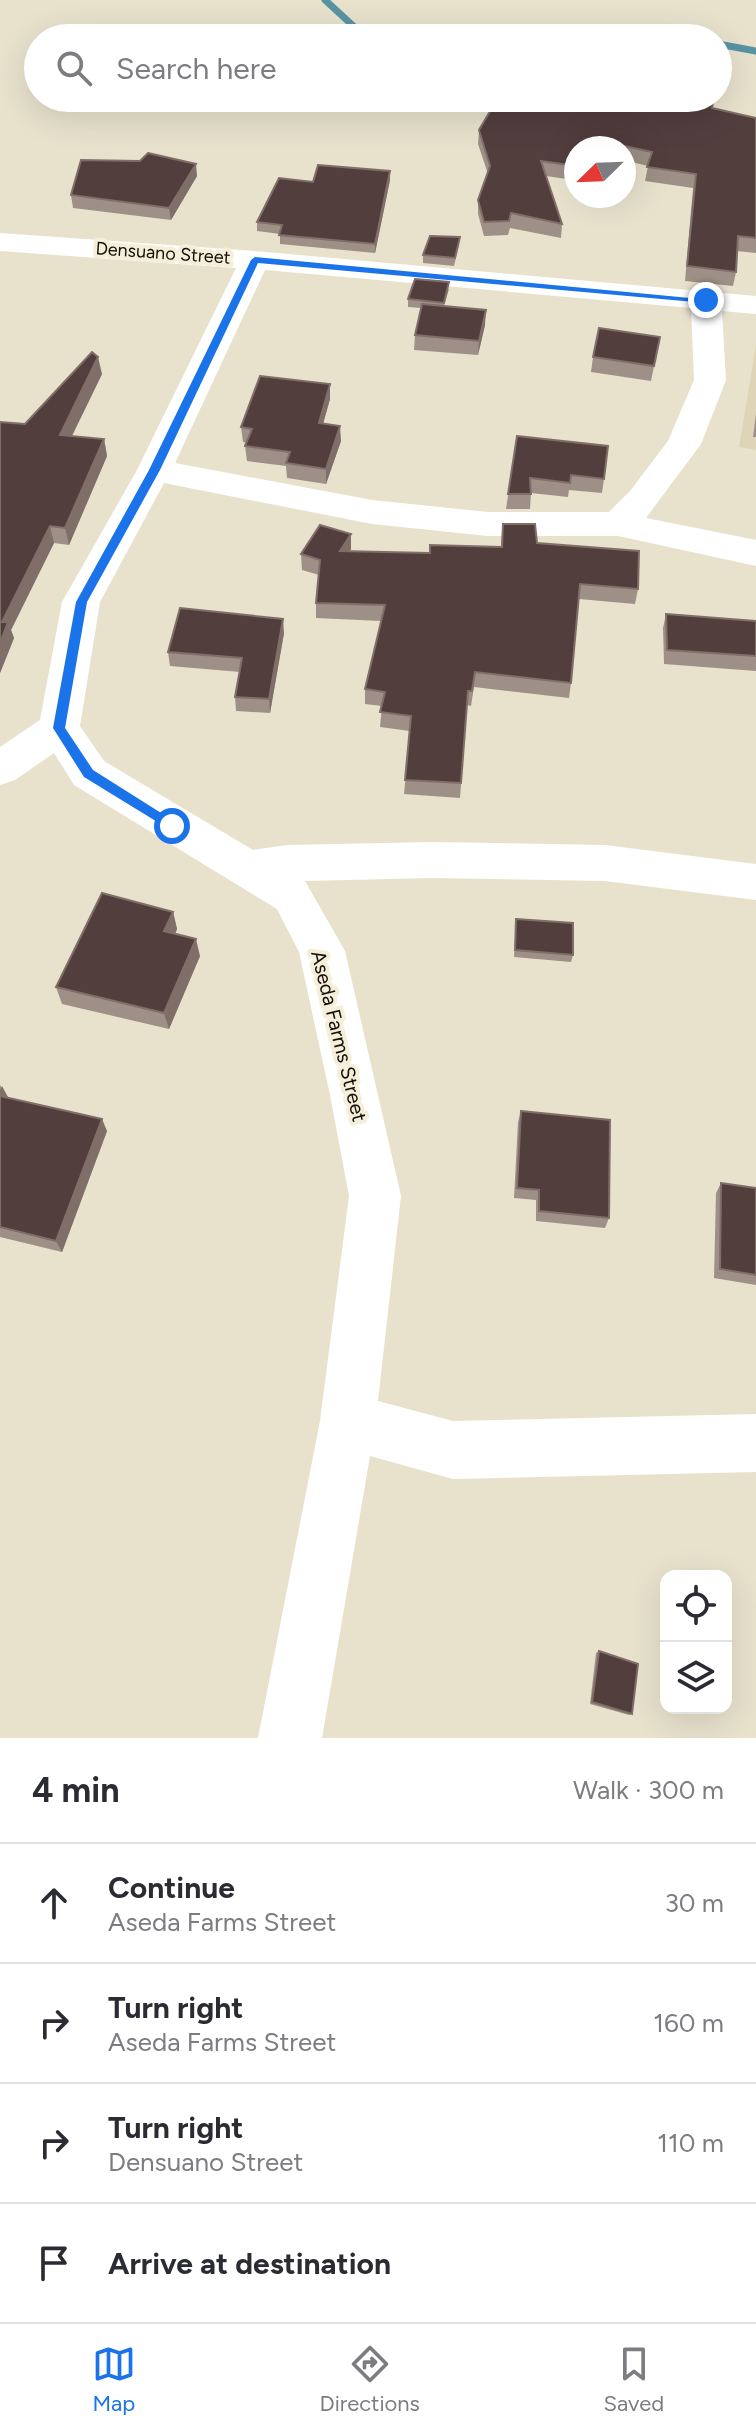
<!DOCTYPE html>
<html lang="en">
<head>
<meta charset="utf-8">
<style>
  body { margin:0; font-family:Figtree,sans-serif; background:#f2f2f3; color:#2b2b33 }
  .controls { position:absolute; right:24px; bottom:24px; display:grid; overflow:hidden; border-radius:16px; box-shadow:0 8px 32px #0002 }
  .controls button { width:72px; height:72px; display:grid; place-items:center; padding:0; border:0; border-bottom:2px solid #e1e1e2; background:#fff; color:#2b2b33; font:40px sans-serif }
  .compass { position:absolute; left:564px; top:136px; width:72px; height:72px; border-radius:50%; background:#fff; box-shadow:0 8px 32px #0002; rotate:247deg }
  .stop { position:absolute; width:24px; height:24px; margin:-18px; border:6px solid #1a73e8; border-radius:50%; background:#fff }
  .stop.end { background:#1a73e8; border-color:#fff; box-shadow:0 2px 8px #0008 }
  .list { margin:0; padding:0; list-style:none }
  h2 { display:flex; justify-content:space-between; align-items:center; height:104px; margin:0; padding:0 32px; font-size:34px }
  h2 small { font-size:26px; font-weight:400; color:#7c7c81 }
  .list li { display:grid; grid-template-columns:52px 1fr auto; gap:24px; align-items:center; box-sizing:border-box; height:120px; padding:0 32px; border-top:2px solid #e1e1e2 }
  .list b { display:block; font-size:30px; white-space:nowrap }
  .list p { margin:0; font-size:26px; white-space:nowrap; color:#7c7c81 }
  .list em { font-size:26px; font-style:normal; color:#7c7c81 }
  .icon { flex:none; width:44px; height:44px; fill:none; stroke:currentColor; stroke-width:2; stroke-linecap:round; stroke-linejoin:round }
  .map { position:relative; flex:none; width:756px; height:1738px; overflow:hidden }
  .search { position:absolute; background:#fff; box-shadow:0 8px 32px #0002; left:24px; right:24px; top:24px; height:88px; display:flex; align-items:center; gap:20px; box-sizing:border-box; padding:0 28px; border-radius:44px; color:#7c7c81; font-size:30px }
  .sheet { height:584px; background:#fff }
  nav { display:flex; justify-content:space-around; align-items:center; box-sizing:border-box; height:112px; border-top:2px solid #e1e1e2; background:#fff; font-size:22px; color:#7c7c81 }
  nav a { display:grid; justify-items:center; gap:4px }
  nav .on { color:#1a73e8 }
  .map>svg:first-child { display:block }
</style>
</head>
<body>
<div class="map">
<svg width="756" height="1738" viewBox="0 0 756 1738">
  <rect width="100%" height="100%" fill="#e8e2cd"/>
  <!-- built -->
  <polygon fill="#ded5b9" points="756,345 756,450 739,447"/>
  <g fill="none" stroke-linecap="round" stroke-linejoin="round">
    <!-- stream -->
    <g stroke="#5994a3" stroke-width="7">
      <polyline points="325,0 362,34 377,38"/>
      <polyline points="718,44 756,51"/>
    </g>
    <!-- street -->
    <path fill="#fff" fill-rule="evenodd" d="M0,233L255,251L756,296V314L722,311L726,380L701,444L646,518L756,540V566L618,536H488L372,524L164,483L100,602L80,726L104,761L253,850L287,845L432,842L605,845L756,864V900L605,881L432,878L305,881L345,951L401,1196L378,1401L453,1421L756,1414V1472L453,1479L370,1456L322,1738H258L320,1421L349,1196L330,1095L299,952L277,909L74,785L54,753L15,780L0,785V747L40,720L62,602L137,470L236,268L0,251ZM265,270L691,308L694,380L668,441L630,491L609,512H488L372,500L175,463Z"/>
  </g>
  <!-- wall -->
  <g fill="#9e9086">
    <polygon points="509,105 582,111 713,108 756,118 756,253 737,251 736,272 733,286 685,281 693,188 645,181 648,166 624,160 624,148 576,148 576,175 574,180 546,176 562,224 561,238 510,228 508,235 484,236 478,214 478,200 488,174 478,144 479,130"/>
    <polygon points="197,176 171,220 73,208 71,195"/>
    <polygon points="390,180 375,253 280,244 280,234 257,231 257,222 313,182"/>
    <polygon points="460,237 459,245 454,266 423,263 423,255"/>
    <polygon points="449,289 444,306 485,325 478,355 414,350 415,335 421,308 408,307 408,299"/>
    <polygon points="660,337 651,381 591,372 593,357"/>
    <polygon points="102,374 72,436 104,439 107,456 69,545 54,543 11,630 14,638 0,673 0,422 25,424"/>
    <polygon points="330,399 323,424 341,441 326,484 287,478 286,466 247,461 245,446 247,443 243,442 241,427"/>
    <polygon points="756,414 756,437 753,437"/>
    <polygon points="517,436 604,479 602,493 569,490 568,497 531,493 530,509 506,509"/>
    <polygon points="503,524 537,543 638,589 635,604 579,599 571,683 569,698 474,687 471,706 467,705 460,798 404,794 410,731 380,727 382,706 365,704 365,689 381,621 316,618 316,603 319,575 302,570 301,554 351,549 349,551 430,553 501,547"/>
    <polygon points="666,614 756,621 756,671 664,664 663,628"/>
    <polygon points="284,633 270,713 236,711 235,697 240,672 170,666 168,652"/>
    <polygon points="173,912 177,929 175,934 200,956 169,1029 62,1004 56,987"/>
    <polygon points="516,919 573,955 571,962 514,957"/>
    <polygon points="0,1085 8,1098 107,1131 62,1252 0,1237"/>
    <polygon points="521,1111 609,1218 605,1228 536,1221 536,1200 514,1198 518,1122"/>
    <polygon points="721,1183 756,1188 756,1285 714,1278 716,1193"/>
    <polygon points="599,1651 632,1714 629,1715 590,1704 596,1653"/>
  </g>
  <!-- shaded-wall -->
  <g fill="#806f69">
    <polygon points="196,164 197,176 171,220 169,208"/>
    <polygon points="390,171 390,180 375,253 375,244"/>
    <polygon points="486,310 485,325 478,355 479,341"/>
    <polygon points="98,357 102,374 64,452 60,435"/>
    <polygon points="330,384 330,399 319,438 319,423"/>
    <polygon points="340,426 341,441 326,484 326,469"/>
    <polygon points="104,439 107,456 69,545 65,528"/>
    <polygon points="50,526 54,543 11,630 14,638 0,673 0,643 2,622"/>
    <polygon points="351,534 351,549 340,566 340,551"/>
    <polygon points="283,619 284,633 270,713 269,699"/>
    <polygon points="173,912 177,929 169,948 164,931"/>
    <polygon points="196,939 200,956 169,1029 164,1013"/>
    <polygon points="2,1086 9,1099 0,1100 0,1090"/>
    <polygon points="102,1119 107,1131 62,1252 56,1241"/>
  </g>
  <!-- building -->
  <g fill="#533e3e" stroke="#806f69" stroke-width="2">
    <polygon points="595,98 714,98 712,108 756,118 756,238 738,236 736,272 687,266 696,174 647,167 652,152 593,139 590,148 576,148 576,166 541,161 562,224 511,213 509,221 484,222 478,200 490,166 479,130 495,103 509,105 511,100 582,111"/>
    <polygon points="148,153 196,164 169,208 71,195 81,160 140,161"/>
    <polygon points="318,165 390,171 375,244 279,235 282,225 257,222 279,178 313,182"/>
    <polygon points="430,236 460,237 455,258 423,255"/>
    <polygon points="415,279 449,282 444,303 408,299"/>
    <polygon points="422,304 486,310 479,341 415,335"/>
    <polygon points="599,328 660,337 654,366 593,357"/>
    <polygon points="92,352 98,357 60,435 104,439 65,528 50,526 2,622 8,622 0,643 0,422 25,424"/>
    <polygon points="260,376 330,384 319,423 340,426 326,469 286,463 290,452 245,446 252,429 241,427"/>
    <polygon points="517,436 608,446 604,479 571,475 570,483 530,478 531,494 508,494"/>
    <polygon points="503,524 535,524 537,543 639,551 638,589 580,584 571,683 475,672 472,691 468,691 461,783 405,780 411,716 380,712 385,692 365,689 385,605 316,603 320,560 301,554 320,525 351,534 340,551 430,553 430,545 502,547"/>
    <polygon points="180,608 283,619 269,699 235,697 242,658 168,652"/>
    <polygon points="666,614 756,621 756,656 667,650"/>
    <polygon points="102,893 173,912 164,931 196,939 164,1013 56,987"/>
    <polygon points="516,919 573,923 573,955 515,950"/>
    <polygon points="0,1096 102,1119 56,1241 0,1227"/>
    <polygon points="521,1111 610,1120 609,1218 539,1211 539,1190 517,1188"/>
    <polygon points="721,1183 756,1188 756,1275 720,1269"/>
    <polygon points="599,1651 638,1664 632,1714 592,1702"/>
  </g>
  <!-- route -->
  <polygon fill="#1a73e8" points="255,257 711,300 706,303 258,263 160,470 87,602 65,728 93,770 177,823 177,830 172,831 84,777 53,728 76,602 149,470 251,260"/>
  <g text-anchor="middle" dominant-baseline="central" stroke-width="8" stroke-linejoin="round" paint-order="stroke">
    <!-- far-street labels -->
    <g font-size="18" fill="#121009" stroke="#f5efda">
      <text transform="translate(163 253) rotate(4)">Densuano Street</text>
    </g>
    <!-- street labels -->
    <g font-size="20" fill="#121009" stroke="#f5efda">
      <text transform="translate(339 1036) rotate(76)">Aseda Farms Street</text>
    </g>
  </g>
</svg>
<div class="controls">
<button><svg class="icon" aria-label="locate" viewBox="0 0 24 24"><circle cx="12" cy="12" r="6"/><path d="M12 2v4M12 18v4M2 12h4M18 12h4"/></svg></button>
<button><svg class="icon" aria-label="layers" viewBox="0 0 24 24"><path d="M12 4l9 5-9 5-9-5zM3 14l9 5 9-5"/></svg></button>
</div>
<svg class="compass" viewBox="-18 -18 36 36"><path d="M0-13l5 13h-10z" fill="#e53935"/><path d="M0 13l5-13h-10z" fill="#7c7c81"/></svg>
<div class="stop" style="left:172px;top:826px"></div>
<div class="stop end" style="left:706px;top:300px"></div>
<div class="search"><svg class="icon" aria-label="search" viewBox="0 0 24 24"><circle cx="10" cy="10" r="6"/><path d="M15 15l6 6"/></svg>Search here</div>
</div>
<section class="sheet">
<h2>4 min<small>Walk · 300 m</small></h2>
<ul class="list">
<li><svg class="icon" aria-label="ahead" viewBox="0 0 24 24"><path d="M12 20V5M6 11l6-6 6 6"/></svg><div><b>Continue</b><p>Aseda Farms Street</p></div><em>30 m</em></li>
<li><svg class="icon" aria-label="right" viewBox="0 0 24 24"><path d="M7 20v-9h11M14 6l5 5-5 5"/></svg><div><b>Turn right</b><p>Aseda Farms Street</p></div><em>160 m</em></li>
<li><svg class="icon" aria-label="right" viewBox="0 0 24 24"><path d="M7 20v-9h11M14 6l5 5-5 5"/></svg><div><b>Turn right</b><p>Densuano Street</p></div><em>110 m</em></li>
<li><svg class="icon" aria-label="arrive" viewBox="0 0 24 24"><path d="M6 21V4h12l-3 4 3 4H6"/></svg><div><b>Arrive at destination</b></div></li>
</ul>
</section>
<nav>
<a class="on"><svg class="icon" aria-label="map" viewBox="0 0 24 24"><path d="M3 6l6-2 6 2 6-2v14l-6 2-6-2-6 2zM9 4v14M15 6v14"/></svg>Map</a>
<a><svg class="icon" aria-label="directions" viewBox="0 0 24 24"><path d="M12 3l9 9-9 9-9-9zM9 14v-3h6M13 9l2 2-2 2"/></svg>Directions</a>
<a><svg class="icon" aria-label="saved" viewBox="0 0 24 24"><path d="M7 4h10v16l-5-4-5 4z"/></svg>Saved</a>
</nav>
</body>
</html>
